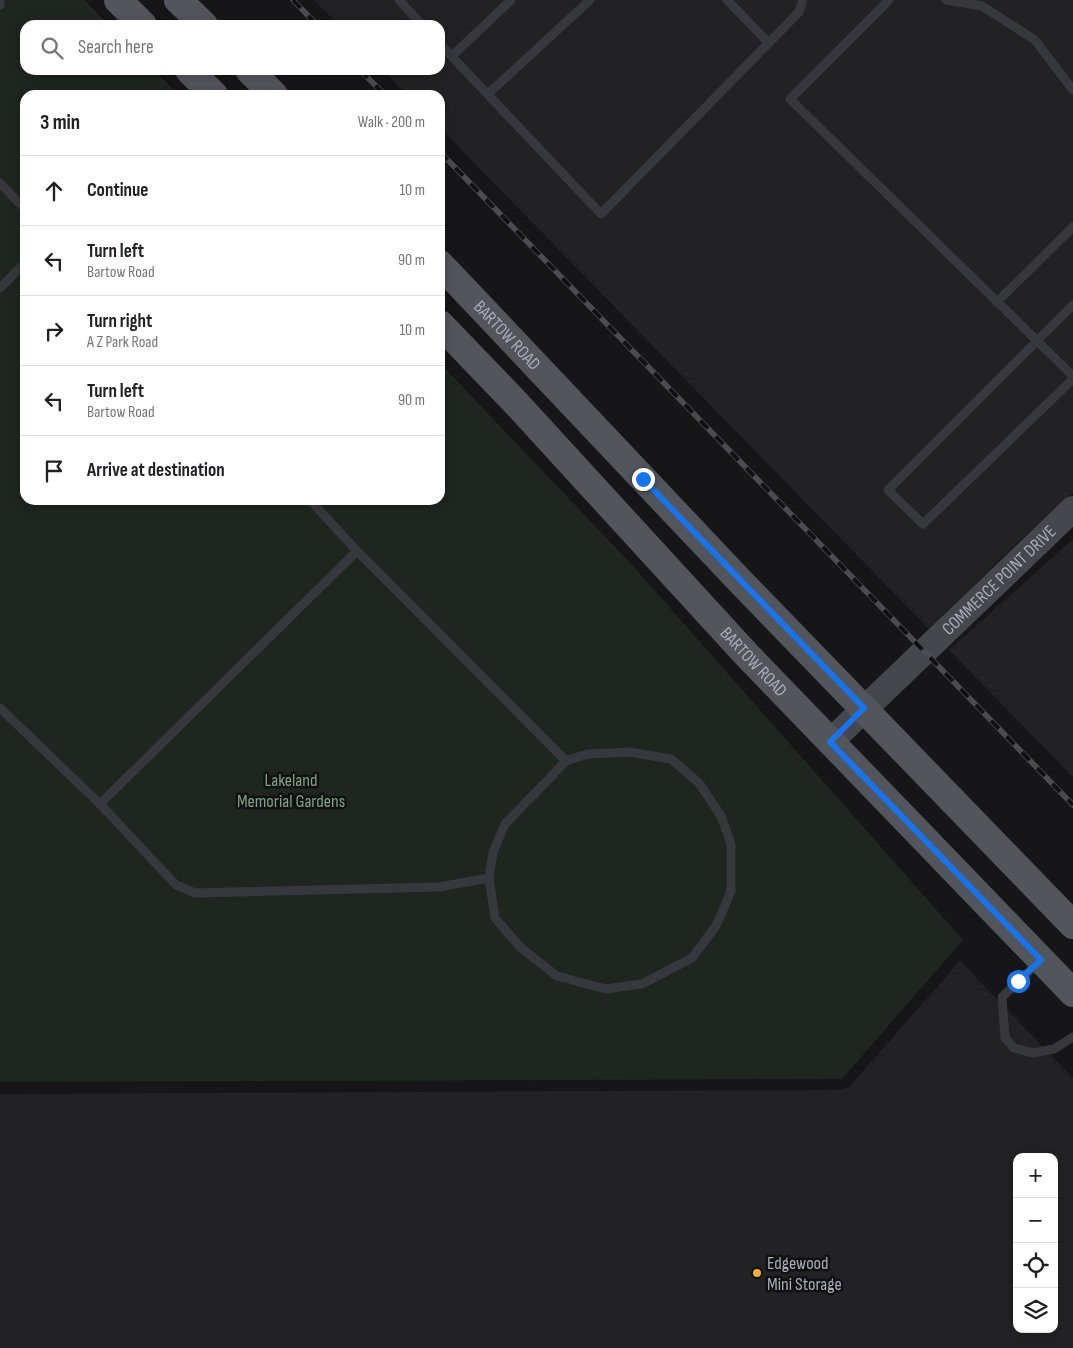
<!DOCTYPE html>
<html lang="en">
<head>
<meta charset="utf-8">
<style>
  body { margin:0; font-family:"Sofia Sans Condensed",sans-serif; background:#f6f6f6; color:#202124 }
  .controls { position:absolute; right:15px; bottom:15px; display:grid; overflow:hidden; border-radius:10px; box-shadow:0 2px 12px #0003 }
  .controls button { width:45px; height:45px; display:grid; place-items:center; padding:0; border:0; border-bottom:1px solid #e0e0e0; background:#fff; color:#202124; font:25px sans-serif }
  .stop { position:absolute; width:15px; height:15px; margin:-11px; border:4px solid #1a73e8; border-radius:50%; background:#fff }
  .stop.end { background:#1a73e8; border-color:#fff; box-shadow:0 1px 5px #0008 }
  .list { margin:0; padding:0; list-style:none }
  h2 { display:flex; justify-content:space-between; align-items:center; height:65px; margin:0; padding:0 20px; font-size:21px }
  h2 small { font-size:16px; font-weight:400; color:#757577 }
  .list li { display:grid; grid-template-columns:32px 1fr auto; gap:15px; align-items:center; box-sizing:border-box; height:70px; padding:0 20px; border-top:1px solid #e0e0e0 }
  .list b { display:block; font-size:19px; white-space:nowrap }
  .list p { margin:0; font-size:16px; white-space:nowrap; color:#757577 }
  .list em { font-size:16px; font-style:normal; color:#757577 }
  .icon { flex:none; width:28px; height:28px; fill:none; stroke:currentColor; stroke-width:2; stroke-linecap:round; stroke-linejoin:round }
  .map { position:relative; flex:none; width:1073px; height:1348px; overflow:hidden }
  .search { position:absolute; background:#fff; box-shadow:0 2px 12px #0003; left:20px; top:20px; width:425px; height:55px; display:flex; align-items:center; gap:12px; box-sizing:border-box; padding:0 18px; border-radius:15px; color:#757577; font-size:19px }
  .panel { position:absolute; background:#fff; box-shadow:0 2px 12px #0003; left:20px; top:90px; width:425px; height:415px; border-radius:15px }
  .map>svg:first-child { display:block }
</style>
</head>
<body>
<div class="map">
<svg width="1073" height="1348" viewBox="0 0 1073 1348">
  <rect width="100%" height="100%" fill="#161618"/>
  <!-- built -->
  <g fill="#222225" fill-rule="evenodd">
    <polygon points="314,0 1073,0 1073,493 1016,544 929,629 440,128 440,95 407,95 383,70 440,70 440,25 339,25"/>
    <polygon points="1073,539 1073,777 949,650"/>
    <path d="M960,961L1073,1078V1348H0V1094L842,1090L849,1087ZM1017,1157H1054V1329H1017Z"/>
  </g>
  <!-- green -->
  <polygon fill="#1e261f" points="0,0 84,0 109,25 25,25 25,70 154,70 179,95 25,95 25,500 440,500 440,363 633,566 963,940 842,1079 0,1082"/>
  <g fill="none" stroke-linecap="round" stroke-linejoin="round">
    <!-- lane -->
    <g stroke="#37383d" stroke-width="9">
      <polyline points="399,0 422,25"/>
      <polyline points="727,0 769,43"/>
      <polyline points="889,0 790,99 1073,376"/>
      <polyline points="946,0 982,6 1035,40 1073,90"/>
      <polyline points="0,2 0,5"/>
      <polyline points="440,44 601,214 799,12 803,0"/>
      <polyline points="452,56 511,0"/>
      <polyline points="488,94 590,0"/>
      <polyline points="0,183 25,209"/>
      <polyline points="0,288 25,263"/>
      <polyline points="997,302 1073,227"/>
      <polyline points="1073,305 888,490 923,524 1073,379"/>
      <polyline points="310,500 357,551 566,761"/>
      <polyline points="0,708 100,804 176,885 195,893 439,887 489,878"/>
      <polygon points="630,752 671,759 699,783 721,816 731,844 731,891 716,926 692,958 642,984 606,989 557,976 520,947 495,918 489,878 493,852 505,824 566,761 587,754"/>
      <polyline points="100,804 357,551"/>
      <polyline points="1039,962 1002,997 1005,1038 1014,1048 1033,1053 1054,1049 1073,1037"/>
    </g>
    <!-- secondary -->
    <path stroke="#45474d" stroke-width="26" id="s1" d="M830,742L1073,509"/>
    <!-- primary -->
    <g stroke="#53555c" stroke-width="28">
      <polyline points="118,0 143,25"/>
      <polyline points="178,0 204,25"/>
      <polyline points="189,70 214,95"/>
      <polyline points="249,70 274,95"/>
      <path id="s2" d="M440,264L738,579L1073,925"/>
      <path id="s3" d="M440,324L515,402L746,654L1073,993"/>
    </g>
    <!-- rail casing -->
    <g stroke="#4a4c52" stroke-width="5.5">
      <g id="rail">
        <polyline points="293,0 317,25"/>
        <polyline points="360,70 385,95"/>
        <polyline points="440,152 1073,805"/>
      </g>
    </g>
    <!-- rail -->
    <use href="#rail" stroke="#111113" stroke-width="4" stroke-dasharray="11" stroke-linecap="butt"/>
  </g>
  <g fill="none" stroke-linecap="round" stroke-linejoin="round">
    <!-- route -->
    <polyline stroke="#1a73e8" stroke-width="6" points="643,479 864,708 830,742 1041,960 1018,981"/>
  </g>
  <!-- markers -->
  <circle fill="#f2b134" stroke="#111113" stroke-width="2" cx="757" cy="1273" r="5"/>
  <g text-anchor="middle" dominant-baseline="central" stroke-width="5" stroke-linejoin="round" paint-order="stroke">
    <!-- street labels -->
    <g font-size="18" fill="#a8adb8" stroke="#111113">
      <text stroke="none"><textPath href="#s2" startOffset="98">BARTOW ROAD</textPath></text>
      <text stroke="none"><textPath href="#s1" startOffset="234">COMMERCE POINT DRIVE</textPath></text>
      <text stroke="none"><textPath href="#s3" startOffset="461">BARTOW ROAD</textPath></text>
    </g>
    <!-- park labels -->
    <g font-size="18" fill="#7fa381" stroke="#111113">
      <text x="291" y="780">Lakeland<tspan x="291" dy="21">Memorial Gardens</tspan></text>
    </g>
    <!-- poi labels -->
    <g font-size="18" fill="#a8adb8" stroke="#111113" text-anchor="start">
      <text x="767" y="1263">Edgewood<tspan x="767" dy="21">Mini Storage</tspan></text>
    </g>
  </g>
</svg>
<div class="controls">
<button>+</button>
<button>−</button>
<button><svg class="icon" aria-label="locate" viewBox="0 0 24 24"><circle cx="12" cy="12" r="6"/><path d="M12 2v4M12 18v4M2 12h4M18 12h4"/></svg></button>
<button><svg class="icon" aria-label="layers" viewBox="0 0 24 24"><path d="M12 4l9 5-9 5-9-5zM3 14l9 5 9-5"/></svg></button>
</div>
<div class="stop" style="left:1018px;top:981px"></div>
<div class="stop end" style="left:643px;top:479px"></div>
<div class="search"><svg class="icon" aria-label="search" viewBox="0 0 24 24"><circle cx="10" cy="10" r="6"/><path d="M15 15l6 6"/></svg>Search here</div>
<section class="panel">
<h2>3 min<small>Walk · 200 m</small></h2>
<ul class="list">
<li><svg class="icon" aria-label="ahead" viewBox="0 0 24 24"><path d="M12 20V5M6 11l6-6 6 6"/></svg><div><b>Continue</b></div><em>10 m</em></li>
<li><svg class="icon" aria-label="left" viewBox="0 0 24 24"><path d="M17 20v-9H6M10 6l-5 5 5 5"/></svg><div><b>Turn left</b><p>Bartow Road</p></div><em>90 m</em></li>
<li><svg class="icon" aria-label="right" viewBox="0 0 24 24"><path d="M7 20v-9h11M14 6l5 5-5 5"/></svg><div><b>Turn right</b><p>A Z Park Road</p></div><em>10 m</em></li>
<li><svg class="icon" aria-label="left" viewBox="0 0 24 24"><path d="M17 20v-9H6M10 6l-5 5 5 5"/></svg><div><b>Turn left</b><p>Bartow Road</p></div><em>90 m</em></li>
<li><svg class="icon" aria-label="arrive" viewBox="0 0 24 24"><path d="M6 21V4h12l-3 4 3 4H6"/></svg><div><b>Arrive at destination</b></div></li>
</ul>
</section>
</div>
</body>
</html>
